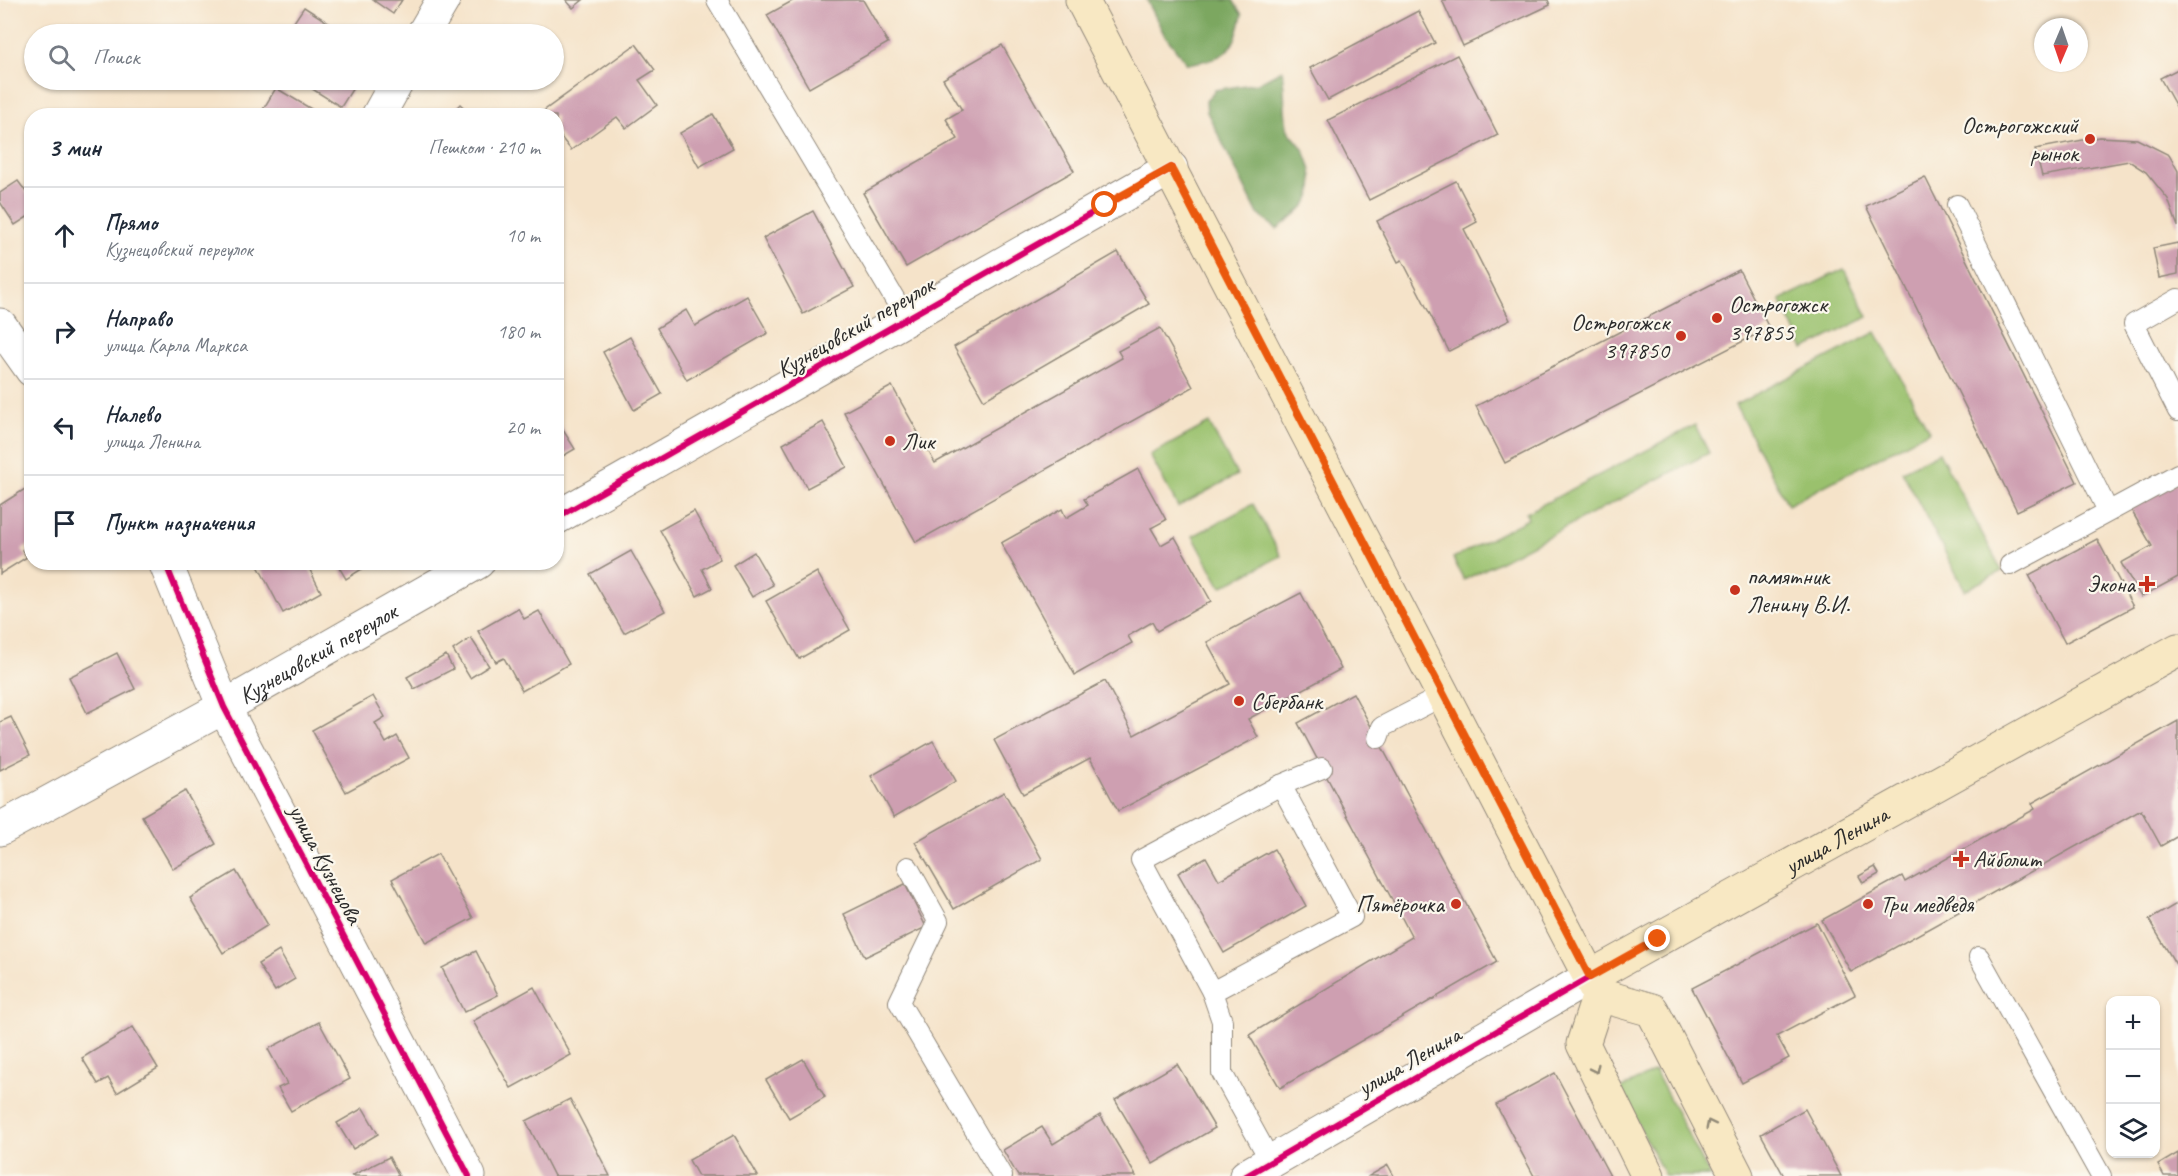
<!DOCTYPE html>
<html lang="ru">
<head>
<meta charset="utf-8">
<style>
  body { margin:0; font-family:Caveat,sans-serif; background:#f2f2f3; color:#1f2937 }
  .controls { position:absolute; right:18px; bottom:18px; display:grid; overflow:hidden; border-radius:12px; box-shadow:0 2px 4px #0004 }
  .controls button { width:54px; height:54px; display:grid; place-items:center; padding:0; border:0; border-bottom:2px solid #e0e1e3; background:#fff; color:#1f2937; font:30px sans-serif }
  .compass { position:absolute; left:2034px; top:18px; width:54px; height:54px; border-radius:50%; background:#fff; box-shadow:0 2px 4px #0004; rotate:182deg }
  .stop { position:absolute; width:18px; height:18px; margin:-14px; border:4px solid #ea580c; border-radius:50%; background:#fff }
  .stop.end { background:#ea580c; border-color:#fff; box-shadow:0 2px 6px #0008 }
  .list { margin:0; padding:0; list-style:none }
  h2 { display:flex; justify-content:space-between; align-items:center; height:78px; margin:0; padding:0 24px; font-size:26px }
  h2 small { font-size:20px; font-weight:400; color:#747a83 }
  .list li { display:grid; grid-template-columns:39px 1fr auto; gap:18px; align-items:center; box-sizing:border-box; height:96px; padding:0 24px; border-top:2px solid #e0e1e3 }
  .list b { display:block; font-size:22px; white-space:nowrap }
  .list p { margin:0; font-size:20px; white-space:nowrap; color:#747a83 }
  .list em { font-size:20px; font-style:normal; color:#747a83 }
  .icon { flex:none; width:33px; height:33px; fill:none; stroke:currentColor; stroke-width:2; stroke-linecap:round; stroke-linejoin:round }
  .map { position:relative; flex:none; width:2178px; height:1176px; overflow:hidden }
  .search { position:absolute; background:#fff; box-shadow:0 2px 4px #0004; left:24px; top:24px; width:540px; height:66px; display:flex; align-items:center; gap:15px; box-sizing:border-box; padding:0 21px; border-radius:33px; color:#747a83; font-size:22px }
  .panel { position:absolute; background:#fff; box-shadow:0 2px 4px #0004; left:24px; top:108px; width:540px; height:462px; border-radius:24px }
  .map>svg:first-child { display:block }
</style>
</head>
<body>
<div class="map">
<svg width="2178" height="1176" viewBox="0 0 2178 1176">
  <rect width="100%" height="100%" fill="#fbf7ec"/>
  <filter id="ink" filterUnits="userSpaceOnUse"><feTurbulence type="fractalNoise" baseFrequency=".0167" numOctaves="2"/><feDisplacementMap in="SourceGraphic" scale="12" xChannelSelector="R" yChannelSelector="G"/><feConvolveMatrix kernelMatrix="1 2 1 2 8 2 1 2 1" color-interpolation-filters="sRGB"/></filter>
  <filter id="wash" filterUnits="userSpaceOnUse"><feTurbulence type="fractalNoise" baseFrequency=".008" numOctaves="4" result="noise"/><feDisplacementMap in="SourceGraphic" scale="24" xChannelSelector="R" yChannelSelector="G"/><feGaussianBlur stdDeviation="1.35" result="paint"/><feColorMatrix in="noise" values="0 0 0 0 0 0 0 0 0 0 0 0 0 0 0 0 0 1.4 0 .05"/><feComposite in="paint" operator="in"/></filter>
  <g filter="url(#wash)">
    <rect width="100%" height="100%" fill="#f5e3c9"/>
    <!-- green -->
    <g fill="#9ac16d" stroke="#62764c" stroke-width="1.5">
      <polygon points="1844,269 1868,317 1804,349 1780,300"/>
      <polygon points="1876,332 1929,431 1788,505 1735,405"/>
      <polygon points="1209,423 1237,475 1178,507 1150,455"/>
      <polygon points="1695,425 1709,453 1464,580 1453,558 1528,519 1526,513"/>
      <polygon points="1939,452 2002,571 1965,590 1902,471"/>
      <polygon points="1253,504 1281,556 1221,587 1193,536"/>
      <polygon points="1655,1071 1710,1176 1665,1176 1620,1089"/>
    </g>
    <!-- forest -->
    <g fill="#7ba760" stroke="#536946" stroke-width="1.5">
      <path d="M1147,0H1233L1242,15C1234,54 1225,58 1187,64L1164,34Z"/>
      <path d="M1282,70C1285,85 1284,121 1288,130C1293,138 1301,144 1305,153C1323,196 1308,205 1277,229L1258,214L1207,112L1206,101L1215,90L1258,83Z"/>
    </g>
    <g id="blocks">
      <!-- building -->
      <g fill="#ce9fb1">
        <polygon points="373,0 402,0 393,14"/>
        <polygon points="566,0 583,0 573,8"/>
        <polygon points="794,0 863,0 888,43 809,88 767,15"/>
        <polygon points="1442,0 1548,0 1550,5 1463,46"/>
        <polygon points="304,7 346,34 286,34"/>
        <polygon points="1418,11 1435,43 1328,100 1310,68"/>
        <polygon points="636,44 655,70 639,80 657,105 626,128 617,117 571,150 556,131 556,116 545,116 542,112"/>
        <polygon points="1002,45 1074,171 906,267 863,193 958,139 946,119 962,110 943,79"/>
        <polygon points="1457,55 1498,135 1369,200 1328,120"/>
        <polygon points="2178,69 2178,110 2160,78"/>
        <polygon points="298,80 358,80 341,107"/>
        <polygon points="276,88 323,116 259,116"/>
        <polygon points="460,104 473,116 449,116"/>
        <polygon points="713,114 733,148 699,167 680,133"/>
        <polygon points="2099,137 2137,139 2169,155 2178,171 2178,227 2168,199 2146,172 2129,161 2042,176 2035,149"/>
        <polygon points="1925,177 2077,482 2017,511 1866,206"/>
        <polygon points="18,181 32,200 32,214 15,225 0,202 0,193"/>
        <polygon points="1456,181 1477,222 1464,229 1510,320 1449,351 1402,260 1398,262 1377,221"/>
        <polygon points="813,211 854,287 803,314 763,238"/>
        <polygon points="2178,243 2178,274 2159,278 2153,248"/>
        <polygon points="1118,252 1149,304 984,400 954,347"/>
        <polygon points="1739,270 1769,328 1505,463 1476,406"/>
        <polygon points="747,296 768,333 687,380 657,328 686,310 695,326"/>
        <polygon points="1160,328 1193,387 916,542 844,412 892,386 935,463 1122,358 1118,351"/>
        <polygon points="630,337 662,394 634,410 603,352"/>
        <polygon points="556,419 575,449 556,460"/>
        <polygon points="823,422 847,467 807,488 783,444"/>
        <polygon points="1138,469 1166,520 1151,528 1161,545 1175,537 1211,601 1157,631 1152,622 1128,636 1132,643 1075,675 1001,543 1062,509 1066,518 1088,505 1084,499"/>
        <polygon points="2178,482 2178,577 2141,597 2121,563 2152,546 2130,508"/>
        <polygon points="25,489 32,499 32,543 22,550 27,557 0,574 0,505"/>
        <polygon points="694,511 720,559 702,569 712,588 697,596 660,530"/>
        <polygon points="2097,539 2133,607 2065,643 2029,575"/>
        <polygon points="631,551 665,611 624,633 590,574"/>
        <polygon points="754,552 773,585 752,597 733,565"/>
        <polygon points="256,562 314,562 316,567 310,570 321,592 283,613"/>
        <polygon points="336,562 373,562 346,579"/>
        <polygon points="817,572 850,630 799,659 766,601"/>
        <polygon points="1301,593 1341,669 1248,719 1258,737 1118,811 1090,758 1023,794 994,740 1105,681 1134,735 1230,684 1207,642"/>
        <polygon points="518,608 524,619 539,611 569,664 522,691 504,658 496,662 478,631"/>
        <polygon points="471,638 489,666 470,678 453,650"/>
        <polygon points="117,653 135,689 87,713 69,677"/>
        <polygon points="446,655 453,669 414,689 407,677"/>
        <polygon points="1353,693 1497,962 1280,1088 1249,1035 1412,937 1298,723"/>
        <polygon points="373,696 385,717 375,723 386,743 397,736 409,758 346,792 312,730"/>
        <polygon points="11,717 30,755 0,770 0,722"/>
        <polygon points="2178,721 2178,836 2161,846 2141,810 1851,972 1822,920 1902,876 1905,882 2035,809 2032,803"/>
        <polygon points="933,741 956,781 894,817 871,776"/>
        <polygon points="185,791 216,844 173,869 142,816"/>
        <polygon points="1004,792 1042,859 954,909 915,842"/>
        <polygon points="1274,849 1306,906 1224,953 1178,873 1206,857 1219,880"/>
        <polygon points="438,854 473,918 426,943 392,879"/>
        <polygon points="1875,867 1879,874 1863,883 1859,876"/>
        <polygon points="236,871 268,925 223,953 190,898"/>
        <polygon points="905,884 926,927 865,957 844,914"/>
        <polygon points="2178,903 2178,968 2149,920"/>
        <polygon points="1817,923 1855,995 1777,1036 1789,1058 1742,1083 1692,988"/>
        <polygon points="279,951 295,979 275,991 258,964"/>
        <polygon points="476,951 498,995 464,1012 442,968"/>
        <polygon points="534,987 571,1055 511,1088 473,1021"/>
        <polygon points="319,1022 350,1079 291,1111 278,1088 287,1084 268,1049"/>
        <polygon points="133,1027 158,1068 117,1093 108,1078 98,1084 82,1058"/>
        <polygon points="803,1059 825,1097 789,1118 766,1080"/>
        <polygon points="1177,1064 1215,1128 1153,1164 1115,1100"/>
        <polygon points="1555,1073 1610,1176 1534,1176 1496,1105"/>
        <polygon points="570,1099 610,1176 554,1176 526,1121"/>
        <polygon points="363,1108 378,1134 353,1149 337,1123"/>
        <polygon points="1805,1109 1841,1176 1784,1176 1761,1134"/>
        <polygon points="1100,1115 1136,1176 1018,1176 1003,1150 1042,1127 1053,1144"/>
        <polygon points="734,1135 758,1176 698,1176 689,1160"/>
        <polygon points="2178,1153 2178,1176 2164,1176 2158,1165"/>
        <polygon points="389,1157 399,1176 351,1176"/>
        <polygon points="1388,1165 1394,1176 1369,1176"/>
      </g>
    </g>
  </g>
  <g filter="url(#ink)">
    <use href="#blocks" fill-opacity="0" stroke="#90877a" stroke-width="1.5"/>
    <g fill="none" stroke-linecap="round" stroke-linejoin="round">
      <!-- service casing -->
      <g stroke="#90877a" stroke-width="22">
        <g id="service">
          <polyline points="717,0 906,318"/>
          <polyline points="1957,205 2108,511"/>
          <polyline points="2178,299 2134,324 2178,411"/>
          <polyline points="2010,565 2178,474"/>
          <polyline points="1378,738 1382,727 1444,695"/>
          <polygon points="1281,785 1352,917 1212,992 1141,860"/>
          <polyline points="1281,785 1322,768"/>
          <polyline points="908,867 938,921 899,1002 1002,1176"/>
          <polyline points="1979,957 2101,1176"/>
          <polyline points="1212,992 1222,1021 1222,1073 1271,1162"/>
        </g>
      </g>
      <!-- minor casing -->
      <g stroke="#90877a" stroke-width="35">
        <g id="minor">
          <polyline points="423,34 443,0"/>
          <polyline points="378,116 398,80"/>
          <polyline points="0,325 32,370"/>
          <polyline points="556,518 1171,168"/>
          <polyline points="165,562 224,707 469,1176"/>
          <path id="s1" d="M0,829L224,707L478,562"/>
          <polyline points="1246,1176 1590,977"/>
        </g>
      </g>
      <!-- secondary casing -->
      <g stroke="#90877a" stroke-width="35">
        <g id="secondary">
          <polyline points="1082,0 1599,995 1583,1044 1648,1176"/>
          <path id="s2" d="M1590,977L2178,650"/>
          <polyline points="1599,995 1652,1010 1737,1176"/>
        </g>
      </g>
      <!-- service -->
      <use href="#service" stroke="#fff" stroke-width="20"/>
      <!-- minor -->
      <use href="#minor" stroke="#fff" stroke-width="33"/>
      <!-- secondary -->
      <use href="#secondary" stroke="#f8e8c3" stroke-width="33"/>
      <!-- cycleway casing -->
      <g stroke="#fbf7ec" stroke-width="10">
        <g id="cycleway">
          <polyline points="556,518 1171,168"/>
          <polyline points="165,562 224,707 469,1176"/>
          <polyline points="1246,1176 1590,977"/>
        </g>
      </g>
      <!-- cycleway -->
      <use href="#cycleway" stroke="#d6006c" stroke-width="6"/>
    </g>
    <!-- one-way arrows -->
    <defs><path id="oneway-chevron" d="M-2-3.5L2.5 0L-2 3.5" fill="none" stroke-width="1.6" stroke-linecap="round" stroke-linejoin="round" transform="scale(1.5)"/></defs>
    <g stroke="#928a77">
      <use href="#oneway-chevron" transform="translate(1595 1069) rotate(64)"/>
      <use href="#oneway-chevron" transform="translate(1710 1124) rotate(-117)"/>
    </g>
  </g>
  <g fill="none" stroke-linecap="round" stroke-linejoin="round" filter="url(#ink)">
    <!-- route -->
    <polyline stroke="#ea580c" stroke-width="8" points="1105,205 1171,168 1590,977 1658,939"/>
  </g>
  <!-- markers -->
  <g fill="#c8321e" stroke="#fbf7ec" stroke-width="2">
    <circle cx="2090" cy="139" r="6"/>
    <circle cx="1717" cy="318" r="6"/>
    <circle cx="1681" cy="336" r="6"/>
    <circle cx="890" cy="441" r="6"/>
    <path d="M2144 575h6v6h6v6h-6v6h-6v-6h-6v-6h6z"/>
    <circle cx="1735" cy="590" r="6"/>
    <circle cx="1239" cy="701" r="6"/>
    <path d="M1958 850h6v6h6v6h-6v6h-6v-6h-6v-6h6z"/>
    <circle cx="1456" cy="904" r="6"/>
    <circle cx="1868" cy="904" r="6"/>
  </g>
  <g text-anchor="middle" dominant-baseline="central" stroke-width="4.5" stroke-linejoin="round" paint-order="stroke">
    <!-- poi labels -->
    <g font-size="24" fill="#2b2b2b" stroke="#fbf7ec" text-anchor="start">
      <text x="2078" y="125" text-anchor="end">Острогожский<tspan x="2078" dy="28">рынок</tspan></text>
      <text x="1729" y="304">Острогожск<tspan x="1729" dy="28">397855</tspan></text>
      <text x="1669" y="322" text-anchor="end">Острогожск<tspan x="1669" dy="28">397850</tspan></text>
      <text x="902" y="441">Лик</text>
      <text x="1747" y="576">памятник<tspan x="1747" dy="28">Ленину В.И.</tspan></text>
      <text x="2135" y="584" text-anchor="end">Экона</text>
      <text x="1251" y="701">Сбербанк</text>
      <text x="1973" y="859">Айболит</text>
      <text x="1444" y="904" text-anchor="end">Пятёрочка</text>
      <text x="1880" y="904">Три медведя</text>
    </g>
    <!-- street labels -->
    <g font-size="24" fill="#2b2b2b" stroke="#fbf7ec">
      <text transform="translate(855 327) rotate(-30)">Кузнецовский переулок</text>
      <text stroke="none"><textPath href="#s1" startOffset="363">Кузнецовский переулок</textPath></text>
      <text stroke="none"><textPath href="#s2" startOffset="282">улица Ленина</textPath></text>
      <text transform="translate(326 864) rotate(62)">улица Кузнецова</text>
      <text transform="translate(1409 1061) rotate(-30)">улица Ленина</text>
    </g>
  </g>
</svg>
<div class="controls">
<button>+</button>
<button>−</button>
<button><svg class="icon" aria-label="layers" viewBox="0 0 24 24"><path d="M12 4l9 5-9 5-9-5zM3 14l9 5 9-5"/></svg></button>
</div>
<svg class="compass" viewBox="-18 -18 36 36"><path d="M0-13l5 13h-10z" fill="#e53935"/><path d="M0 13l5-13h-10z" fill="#747a83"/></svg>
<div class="stop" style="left:1105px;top:205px"></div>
<div class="stop end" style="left:1658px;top:939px"></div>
<div class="search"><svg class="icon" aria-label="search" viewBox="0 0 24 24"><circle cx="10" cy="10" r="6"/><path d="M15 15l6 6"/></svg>Поиск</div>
<section class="panel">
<h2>3 мин<small>Пешком · 210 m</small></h2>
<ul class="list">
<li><svg class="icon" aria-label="ahead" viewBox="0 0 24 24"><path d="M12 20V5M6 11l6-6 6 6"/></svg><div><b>Прямо</b><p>Кузнецовский переулок</p></div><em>10 m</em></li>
<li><svg class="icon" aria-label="right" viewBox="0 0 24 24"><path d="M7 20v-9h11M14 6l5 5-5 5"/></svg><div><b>Направо</b><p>улица Карла Маркса</p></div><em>180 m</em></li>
<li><svg class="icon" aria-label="left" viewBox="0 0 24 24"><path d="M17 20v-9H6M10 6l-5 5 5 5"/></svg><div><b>Налево</b><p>улица Ленина</p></div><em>20 m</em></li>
<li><svg class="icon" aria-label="arrive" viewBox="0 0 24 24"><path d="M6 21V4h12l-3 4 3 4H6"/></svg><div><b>Пункт назначения</b></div></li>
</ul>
</section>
</div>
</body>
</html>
